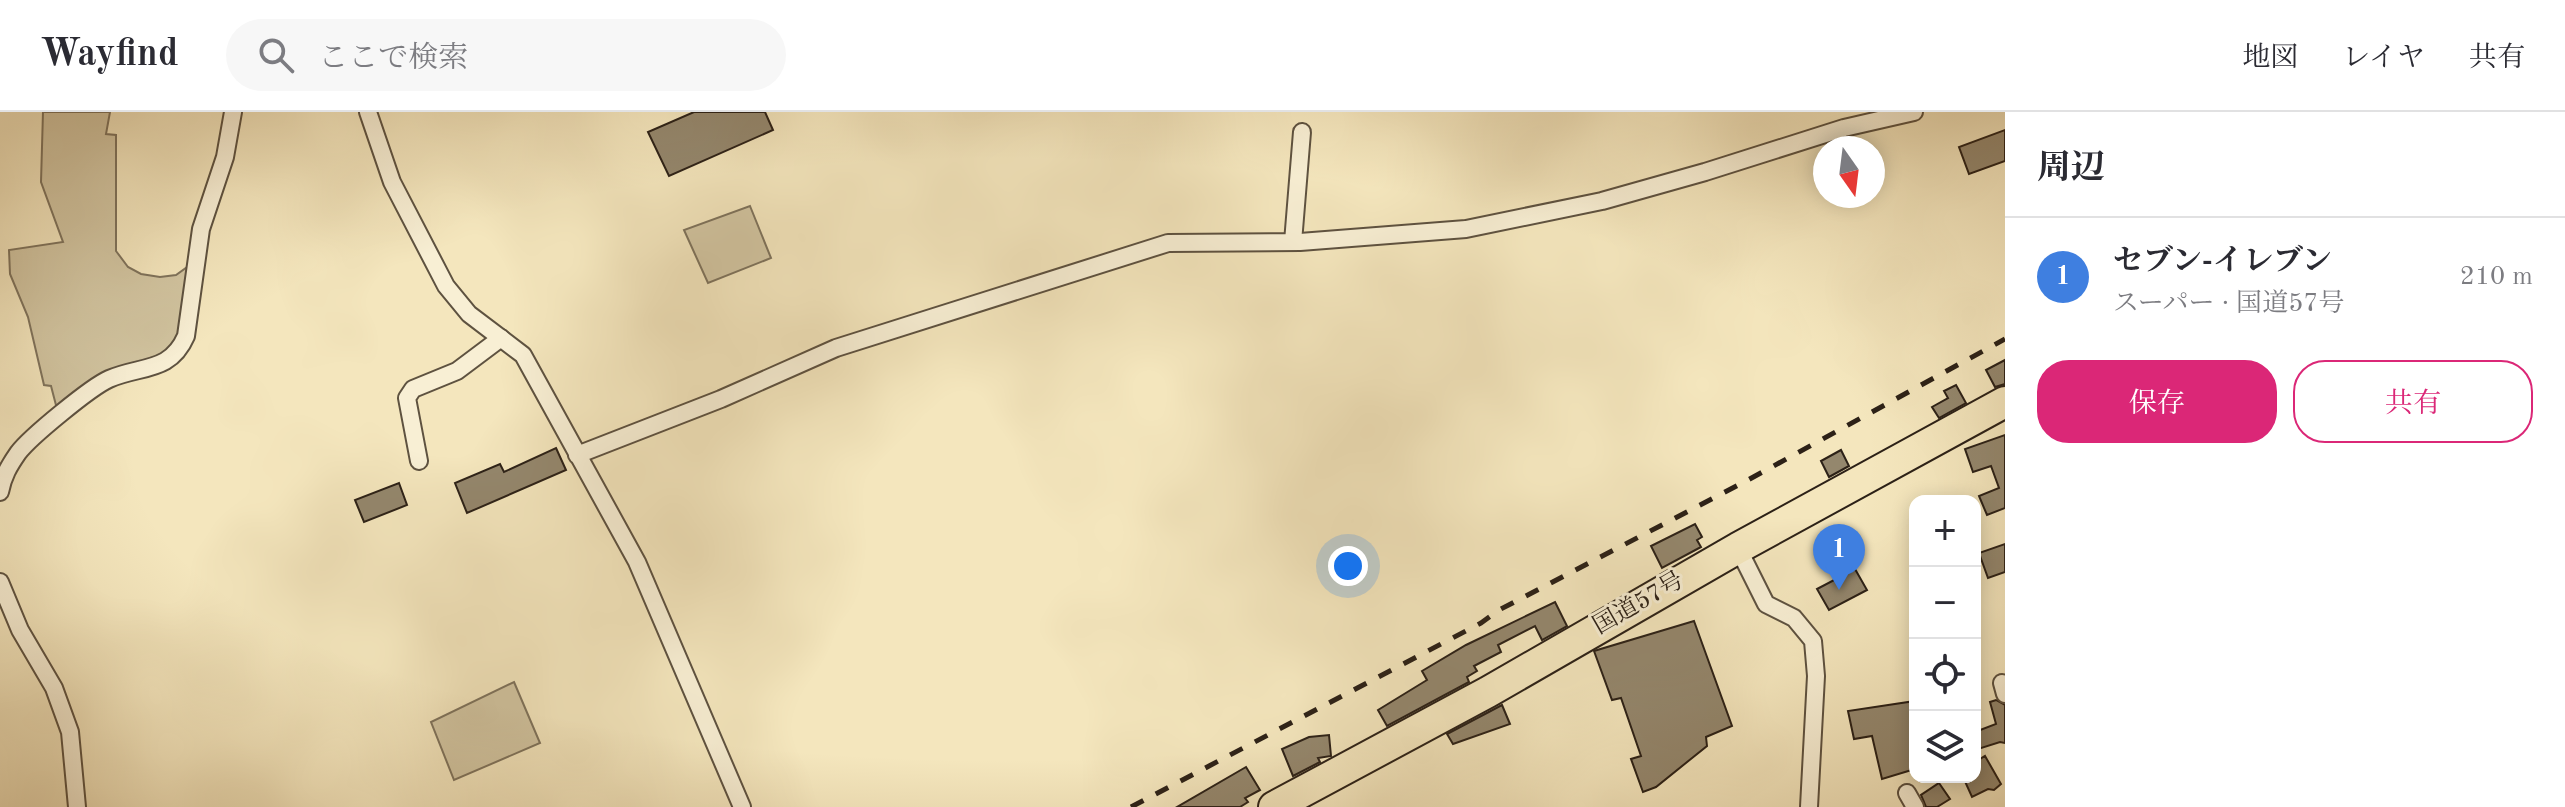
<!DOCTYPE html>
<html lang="ja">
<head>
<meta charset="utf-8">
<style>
  body { margin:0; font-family:"Old Standard TT","Noto Serif JP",serif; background:#f7f7f7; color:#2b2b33 }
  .controls { position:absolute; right:24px; bottom:24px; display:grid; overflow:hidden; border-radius:16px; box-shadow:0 4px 20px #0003 }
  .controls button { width:72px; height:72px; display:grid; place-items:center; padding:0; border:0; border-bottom:2px solid #e1e1e2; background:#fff; color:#2b2b33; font:40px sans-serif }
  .compass { position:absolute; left:1813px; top:24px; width:72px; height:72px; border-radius:50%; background:#fff; box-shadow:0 4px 20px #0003; rotate:166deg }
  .you { position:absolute; left:1348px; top:454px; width:28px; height:28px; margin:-20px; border:6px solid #fff; border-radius:50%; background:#1a73e8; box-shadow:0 0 0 12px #1a73e833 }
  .badge { display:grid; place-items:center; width:52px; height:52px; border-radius:50%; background:#db2777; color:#fff; font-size:26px; font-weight:700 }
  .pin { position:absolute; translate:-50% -66px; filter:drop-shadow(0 2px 4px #0008) }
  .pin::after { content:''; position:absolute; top:42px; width:28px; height:24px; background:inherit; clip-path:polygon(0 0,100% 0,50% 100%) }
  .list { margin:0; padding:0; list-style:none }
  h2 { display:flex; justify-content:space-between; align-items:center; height:104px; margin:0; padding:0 32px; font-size:34px }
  h2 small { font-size:26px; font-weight:400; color:#7c7c81 }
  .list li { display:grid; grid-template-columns:52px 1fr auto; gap:24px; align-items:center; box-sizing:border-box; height:120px; padding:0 32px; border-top:2px solid #e1e1e2 }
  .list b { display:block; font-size:30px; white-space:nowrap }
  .list p { margin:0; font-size:26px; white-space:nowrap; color:#7c7c81 }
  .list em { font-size:26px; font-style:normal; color:#7c7c81 }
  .actions { display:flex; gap:16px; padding:24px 32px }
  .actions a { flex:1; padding:18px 0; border:2px solid #db2777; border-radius:32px; text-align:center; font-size:28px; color:#db2777 }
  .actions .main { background:#db2777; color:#fff }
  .icon { flex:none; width:44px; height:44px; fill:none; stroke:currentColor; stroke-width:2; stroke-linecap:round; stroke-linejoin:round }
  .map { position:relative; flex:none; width:2005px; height:695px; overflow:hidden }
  header { display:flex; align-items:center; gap:48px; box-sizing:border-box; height:112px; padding:0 40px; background:#fff; border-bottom:2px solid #e1e1e2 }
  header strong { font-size:38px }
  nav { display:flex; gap:44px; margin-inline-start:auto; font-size:28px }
  .search { width:560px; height:72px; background:#f7f7f7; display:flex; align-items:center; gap:20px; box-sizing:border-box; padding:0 28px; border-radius:44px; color:#7c7c81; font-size:30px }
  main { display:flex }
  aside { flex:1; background:#fff }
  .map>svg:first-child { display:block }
</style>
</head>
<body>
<header>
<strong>Wayfind</strong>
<div class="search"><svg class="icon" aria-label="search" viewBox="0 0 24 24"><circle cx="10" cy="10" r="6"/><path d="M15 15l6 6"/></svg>ここで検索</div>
<nav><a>地図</a><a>レイヤ</a><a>共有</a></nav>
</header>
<main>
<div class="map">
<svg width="2005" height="695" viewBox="0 0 2005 695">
  <rect width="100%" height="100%" fill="#f4e6bd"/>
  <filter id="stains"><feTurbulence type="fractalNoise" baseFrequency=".0025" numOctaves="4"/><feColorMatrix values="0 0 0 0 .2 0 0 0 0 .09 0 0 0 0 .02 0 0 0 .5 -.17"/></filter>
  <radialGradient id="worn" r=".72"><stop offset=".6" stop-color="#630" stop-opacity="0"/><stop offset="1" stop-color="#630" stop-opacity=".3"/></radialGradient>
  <!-- green -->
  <g fill="#d2c5a1" stroke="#7f735c" stroke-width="2">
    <path d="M43,0H110L106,22L116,23V139L128,155L141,162L160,165L176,163L190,153C186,181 187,219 167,240L57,297L51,274L44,273L28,205L10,162L9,138L63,130L41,70Z"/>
    <polygon points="750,94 771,146 708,171 684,118"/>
    <polygon points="514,570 540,631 454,668 431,610"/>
  </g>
  <!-- building -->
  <g fill="#94876d" stroke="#2c2117" stroke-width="2">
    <polygon points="694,0 765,0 773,18 669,64 648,20"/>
    <polygon points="2005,18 2005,49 1969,62 1959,35"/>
    <polygon points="2005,248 2005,272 1995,275 1986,258"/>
    <polygon points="1956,273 1966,291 1939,306 1932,295 1948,286 1944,279"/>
    <polygon points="2005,323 2005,396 1987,403 1979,384 1999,376 1991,354 1973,360 1965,337"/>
    <polygon points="556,336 566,358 467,401 455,371 500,352 504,360"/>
    <polygon points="1841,338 1849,354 1829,365 1821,349"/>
    <polygon points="399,371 407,393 364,410 355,388"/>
    <polygon points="1695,412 1702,425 1697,428 1701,435 1662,456 1651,434"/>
    <polygon points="2005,432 2005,460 1988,466 1979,441"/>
    <polygon points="1855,457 1867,478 1829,498 1817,477"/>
    <polygon points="1555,490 1567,514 1542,528 1535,514 1498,533 1501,540 1474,554 1477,559 1467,565 1469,570 1387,614 1378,598 1427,568 1422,559 1466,533"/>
    <polygon points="1694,509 1732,614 1706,625 1707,634 1656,675 1643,680 1631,647 1641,644 1621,586 1612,588 1594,539"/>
    <polygon points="1996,588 2005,593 2005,631 2000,630 1975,638 1975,620 1996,612 1990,590"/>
    <polygon points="1915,589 1915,657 1882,667 1872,624 1854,627 1848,599"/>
    <polygon points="1502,593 1510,612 1453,632 1447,622"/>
    <polygon points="1329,623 1331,644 1318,646 1320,650 1293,664 1282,637 1309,625"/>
    <polygon points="1985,644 2001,672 1994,678 1988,677 1972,685 1963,665 1975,665 1975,650"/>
    <polygon points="1246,655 1260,678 1245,686 1248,690 1240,695 1177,695"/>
    <polygon points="1939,671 1950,687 1937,695 1926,695 1921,683"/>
  </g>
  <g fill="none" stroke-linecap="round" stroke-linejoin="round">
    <!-- street casing -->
    <g stroke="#5e5240" stroke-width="20">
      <g id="street">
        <polyline points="368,0 392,70 446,174 469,202 523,243 637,450 742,695"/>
        <polyline points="1293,130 1302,20"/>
        <polyline points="577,343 721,287 836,236 1168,131 1300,130 1466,117 1602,89 1705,60 1844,16 1914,0"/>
        <polyline points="419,349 407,286 413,277 457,259 501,226"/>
        <path d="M0,380C3,364 9,354 18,341C30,325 91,275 109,267C141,253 170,261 186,224L201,117L225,45L233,0"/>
        <polyline points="1738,436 1766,492 1794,506 1813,529 1816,564 1809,695"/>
        <polyline points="0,470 20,518 54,576 70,620 77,695"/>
        <polyline points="2002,571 2005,582"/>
        <polyline points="1907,681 1915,695"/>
      </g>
    </g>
    <!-- highway casing -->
    <g stroke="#2c2117" stroke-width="34">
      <polyline id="highway" points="1274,695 1488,580 1738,436 2005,290"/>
    </g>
    <!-- street -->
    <use href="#street" stroke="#f8efd4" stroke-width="16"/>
    <!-- highway -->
    <use href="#highway" stroke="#f4e6bd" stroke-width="30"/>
    <!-- rail -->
    <polyline stroke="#2c2117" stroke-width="5" stroke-dasharray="14 14" stroke-linecap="butt" points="1131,695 1481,511 1499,498 1748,368 2005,227"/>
  </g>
  <g text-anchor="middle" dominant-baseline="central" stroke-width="6" stroke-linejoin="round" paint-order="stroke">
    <!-- street labels -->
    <g font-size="24" fill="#2c2117" stroke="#f8efd4">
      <text transform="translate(1639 492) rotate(-30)">国道57号</text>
    </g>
  </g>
  <rect width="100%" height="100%" filter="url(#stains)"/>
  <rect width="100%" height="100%" fill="url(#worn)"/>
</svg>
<div class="controls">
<button>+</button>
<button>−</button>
<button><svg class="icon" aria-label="locate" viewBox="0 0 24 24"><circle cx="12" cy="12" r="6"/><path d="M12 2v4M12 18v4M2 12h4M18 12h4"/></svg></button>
<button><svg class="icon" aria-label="layers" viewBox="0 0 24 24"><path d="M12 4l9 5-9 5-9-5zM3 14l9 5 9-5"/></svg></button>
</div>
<svg class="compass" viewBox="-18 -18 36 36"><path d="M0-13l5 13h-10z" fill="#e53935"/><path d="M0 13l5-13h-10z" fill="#7c7c81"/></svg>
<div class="you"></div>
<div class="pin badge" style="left:1839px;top:478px;background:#3f7fe0">1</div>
</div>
<aside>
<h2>周辺<small></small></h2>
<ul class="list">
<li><span class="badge" style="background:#3f7fe0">1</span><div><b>セブン-イレブン</b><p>スーパー · 国道57号</p></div><em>210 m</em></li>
</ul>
<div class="actions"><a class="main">保存</a><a>共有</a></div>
</aside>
</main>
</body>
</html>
